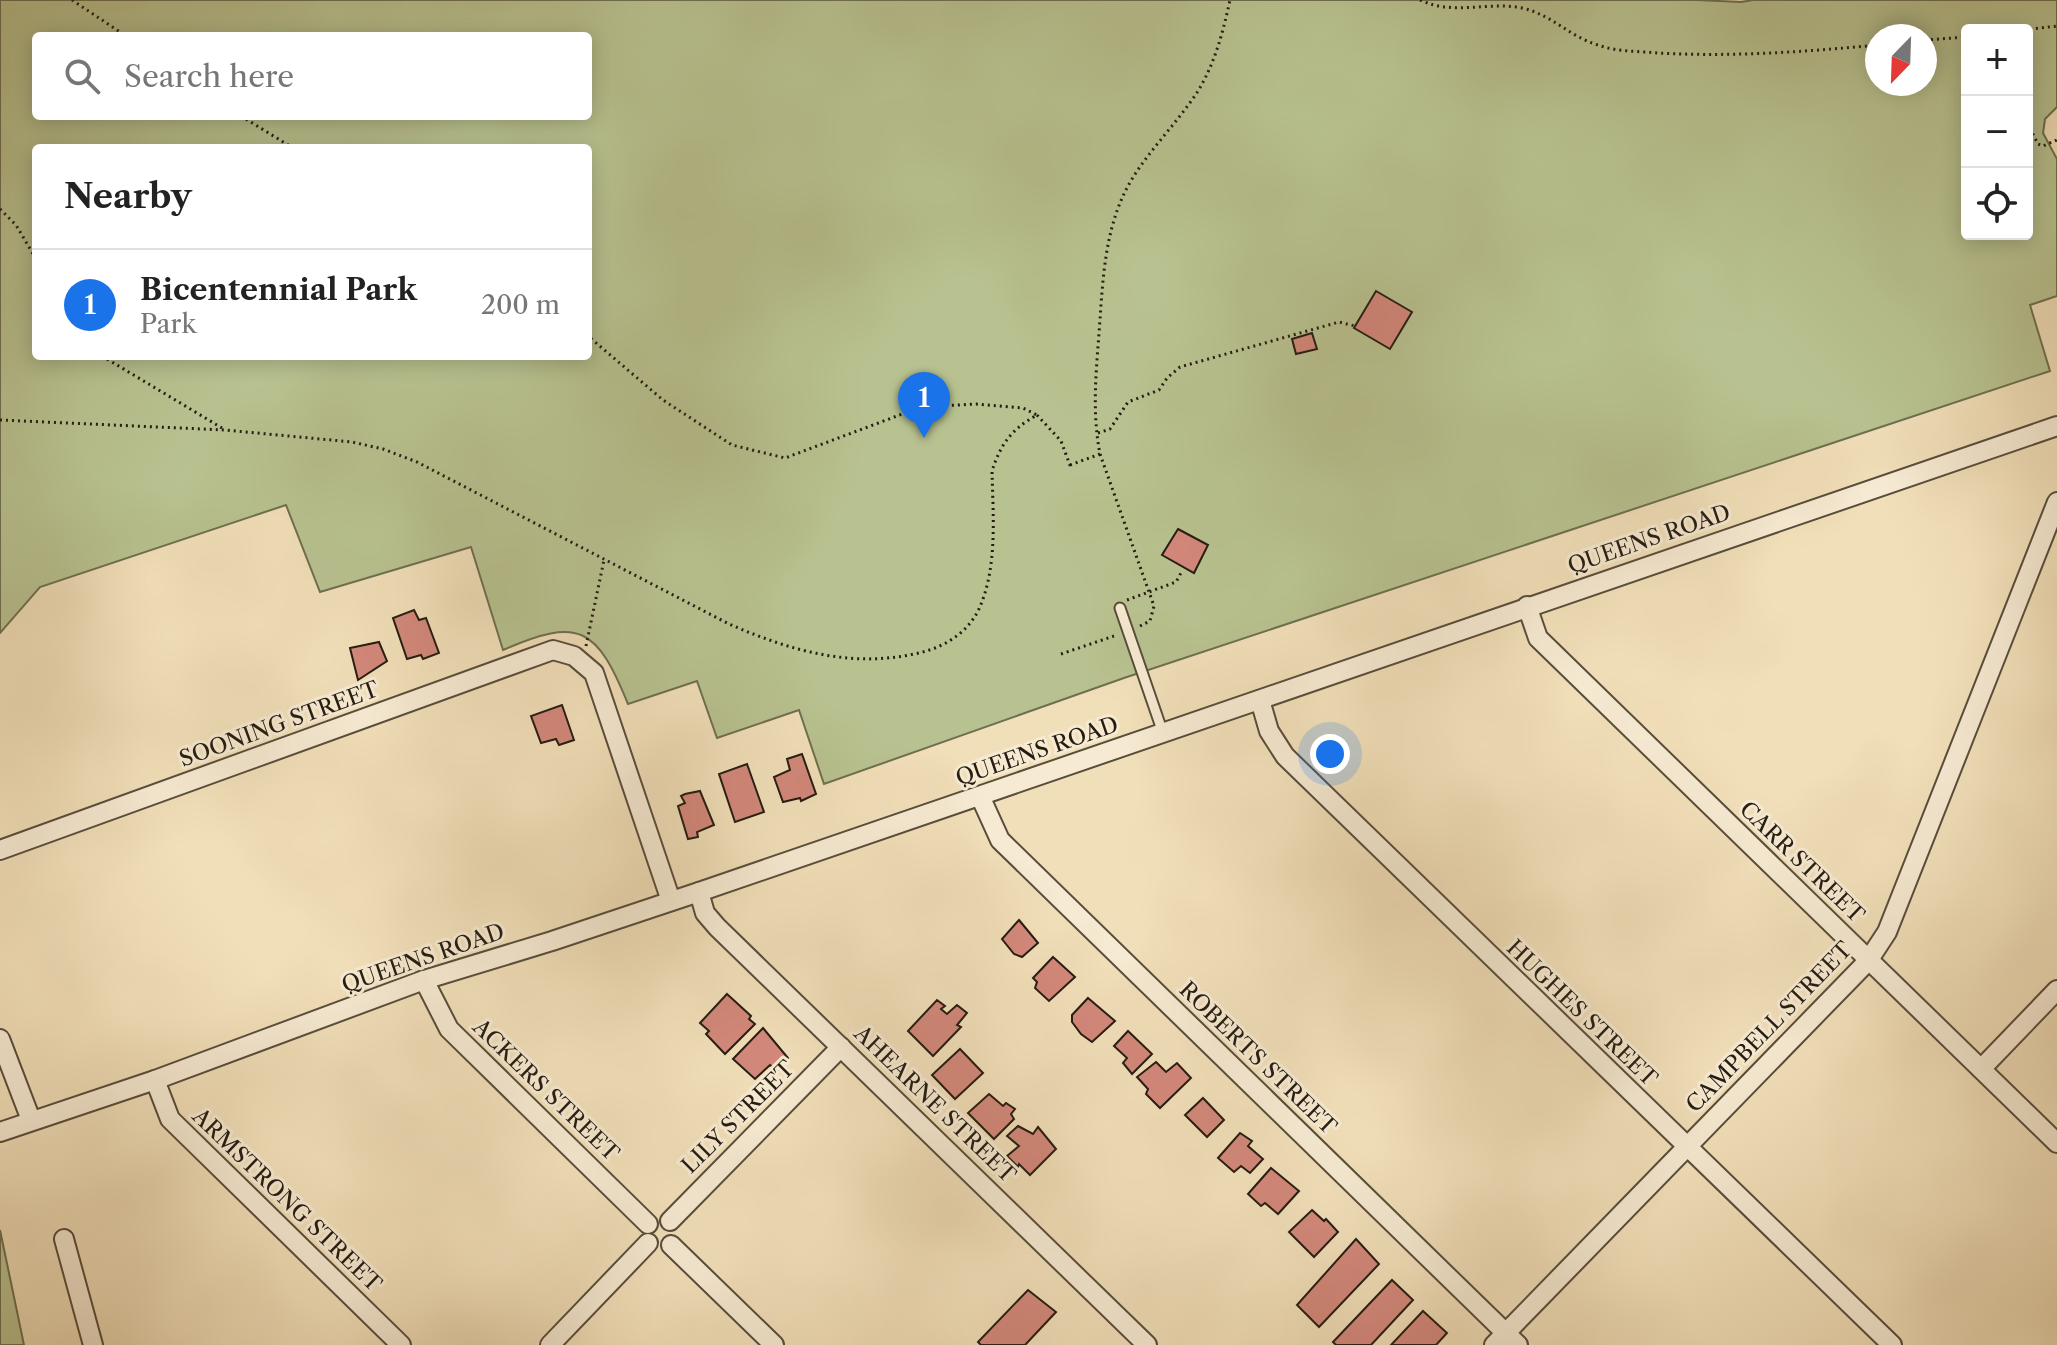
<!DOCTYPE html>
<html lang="en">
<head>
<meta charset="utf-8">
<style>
  body { margin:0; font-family:"Libre Caslon Text",serif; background:#f2f2f2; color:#222 }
  .controls { position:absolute; right:24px; top:24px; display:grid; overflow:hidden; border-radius:8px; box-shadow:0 4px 20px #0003 }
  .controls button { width:72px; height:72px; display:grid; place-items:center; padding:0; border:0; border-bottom:2px solid #e0e0e0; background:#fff; color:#222; font:40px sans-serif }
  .compass { position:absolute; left:1865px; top:24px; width:72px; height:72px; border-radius:50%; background:#fff; box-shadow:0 4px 20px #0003; rotate:203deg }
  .you { position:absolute; left:1330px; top:754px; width:28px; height:28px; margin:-20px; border:6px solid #fff; border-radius:50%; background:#1a73e8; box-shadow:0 0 0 12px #1a73e833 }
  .badge { display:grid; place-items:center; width:52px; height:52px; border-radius:50%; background:#1a73e8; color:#fff; font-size:26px; font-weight:700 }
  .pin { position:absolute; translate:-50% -66px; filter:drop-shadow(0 2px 4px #0008) }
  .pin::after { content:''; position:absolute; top:42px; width:28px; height:24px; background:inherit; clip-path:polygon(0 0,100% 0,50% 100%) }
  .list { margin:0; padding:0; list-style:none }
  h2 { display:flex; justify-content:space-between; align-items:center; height:104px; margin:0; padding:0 32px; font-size:34px }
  h2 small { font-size:26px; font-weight:400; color:#767676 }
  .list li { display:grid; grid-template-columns:52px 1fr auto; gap:24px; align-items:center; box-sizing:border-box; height:112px; padding:0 32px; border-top:2px solid #e0e0e0 }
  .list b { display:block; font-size:30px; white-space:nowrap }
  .list p { margin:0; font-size:26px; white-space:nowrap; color:#767676 }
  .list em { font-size:26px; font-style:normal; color:#767676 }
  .icon { flex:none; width:44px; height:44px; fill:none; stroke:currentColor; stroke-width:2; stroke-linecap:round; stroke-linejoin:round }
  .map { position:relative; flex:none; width:2057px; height:1345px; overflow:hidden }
  .search { position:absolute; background:#fff; box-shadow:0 4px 20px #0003; left:32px; top:32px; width:560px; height:88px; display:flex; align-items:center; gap:20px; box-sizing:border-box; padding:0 28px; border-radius:8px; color:#767676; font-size:30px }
  .panel { position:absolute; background:#fff; box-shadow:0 4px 20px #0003; left:32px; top:144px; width:560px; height:216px; border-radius:8px }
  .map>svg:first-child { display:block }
</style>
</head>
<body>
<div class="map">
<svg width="2057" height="1345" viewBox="0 0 2057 1345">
  <rect width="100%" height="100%" fill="#f1dfb9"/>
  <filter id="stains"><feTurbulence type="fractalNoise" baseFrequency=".0025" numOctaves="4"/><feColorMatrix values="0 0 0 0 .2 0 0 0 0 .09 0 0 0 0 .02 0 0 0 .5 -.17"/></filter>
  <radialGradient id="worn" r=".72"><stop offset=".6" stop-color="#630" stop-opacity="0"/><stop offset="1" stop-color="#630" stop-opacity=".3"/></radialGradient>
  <!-- green -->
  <g fill="#b8c290" stroke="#6e6f50" stroke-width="2" fill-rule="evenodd">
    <path d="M0,0H1697L1741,2L1753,0H2057V107L2045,119L2043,133L2057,159V296L2030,305L2050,371L1124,678L824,784L799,710L717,738L697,681L628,704C597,628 580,616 503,650L471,547L320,592L286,505L40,587L0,633ZM1967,30H2027V234H1967ZM36,36H588V116H36ZM1877,36H1925V84H1877ZM36,148H588V356H36Z"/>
    <polygon points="0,1230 24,1345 0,1345"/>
  </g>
  <!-- building -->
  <g fill="#d3887b" stroke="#251c11" stroke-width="2">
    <polygon points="1376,291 1412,312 1390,349 1354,328"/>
    <polygon points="1312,333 1317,349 1296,354 1292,339"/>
    <polygon points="1178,529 1208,545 1194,573 1162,555"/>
    <polygon points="414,610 419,620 426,618 439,653 423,659 421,655 407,659 393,618"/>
    <polygon points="379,642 387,661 358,680 350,648"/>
    <polygon points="562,705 574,740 559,745 556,739 541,743 531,716"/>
    <polygon points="802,754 816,794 801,801 800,798 783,802 774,777 790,770 787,759"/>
    <polygon points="747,764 764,812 735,822 719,774"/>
    <polygon points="700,791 714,825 697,832 698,837 688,839 678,806 685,803 681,796 685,794"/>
    <polygon points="1019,920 1038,943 1022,957 1014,954 1002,939"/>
    <polygon points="1053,957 1075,977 1049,1001 1035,988 1037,982 1033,978"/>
    <polygon points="727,994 751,1016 749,1019 755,1024 725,1054 706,1034 709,1031 700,1023"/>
    <polygon points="1088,998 1115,1021 1092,1042 1081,1034 1072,1022 1072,1015"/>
    <polygon points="937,1000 945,1006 941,1009 947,1014 957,1005 967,1013 957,1025 961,1027 933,1056 908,1031"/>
    <polygon points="763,1028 788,1058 777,1071 770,1065 755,1079 733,1059"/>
    <polygon points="1128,1031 1152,1054 1132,1074 1123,1063 1127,1058 1114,1046"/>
    <polygon points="960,1049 983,1073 955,1099 932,1075"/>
    <polygon points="1156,1062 1166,1072 1177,1063 1191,1078 1160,1108 1146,1094 1148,1089 1137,1077"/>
    <polygon points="989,1094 1003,1106 1006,1103 1015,1109 1011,1114 1014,1119 994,1139 968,1113"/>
    <polygon points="1203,1098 1224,1120 1207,1137 1185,1115"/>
    <polygon points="1018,1126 1033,1134 1038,1127 1056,1149 1030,1175 1019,1164 1018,1167 1007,1156 1019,1146 1007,1136"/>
    <polygon points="1240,1133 1252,1141 1248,1146 1263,1159 1250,1173 1241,1166 1234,1172 1218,1158"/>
    <polygon points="1271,1168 1299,1191 1278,1214 1265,1203 1261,1206 1248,1194"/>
    <polygon points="1312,1210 1324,1221 1326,1219 1338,1232 1314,1257 1289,1232"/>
    <polygon points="1356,1239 1379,1264 1319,1327 1297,1305"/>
    <polygon points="1392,1280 1413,1300 1371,1345 1336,1345 1333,1342"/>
    <polygon points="1028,1290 1056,1312 1025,1345 981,1345 978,1342"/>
    <polygon points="1423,1311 1447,1333 1436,1345 1391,1345"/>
  </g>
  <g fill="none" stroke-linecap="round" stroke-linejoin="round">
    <!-- service casing -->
    <g stroke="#584d3b" stroke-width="13">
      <polyline id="service" points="1120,608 1163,733"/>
    </g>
    <!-- minor casing -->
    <g stroke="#584d3b" stroke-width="22">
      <g id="minor">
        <polyline points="1527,606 1538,638 2057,1143"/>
        <polyline points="1260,700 1269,731 1285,756 1892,1345"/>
        <polyline points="980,796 1000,840 1518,1345"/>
        <polyline points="0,850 553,650 574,656 594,673 671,901"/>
        <polyline points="699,892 705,913 717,927 1147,1345"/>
        <polyline points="424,980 449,1029 648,1224"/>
        <polyline points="0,1039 31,1120"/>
        <polyline points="1981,1069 2057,990"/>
        <polyline points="155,1080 170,1119 401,1345"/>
        <polyline points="0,1132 155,1080 424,980 552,941 699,892 2057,426"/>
        <polyline points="670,1221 841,1047"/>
        <polyline points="64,1239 93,1345"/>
        <polyline points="671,1245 774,1345"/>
        <polyline points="550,1345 648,1243"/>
        <polyline points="1494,1345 1868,961 1887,932 2057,502"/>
      </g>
    </g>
    <!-- path -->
    <g stroke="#251c11" stroke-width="3" stroke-dasharray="2 4" stroke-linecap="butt">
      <polyline points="72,0 126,36"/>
      <path d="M1420,0C1454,16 1487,1 1522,8C1553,15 1568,36 1598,45C1617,52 1638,51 1658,53C1731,57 1804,52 1877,45"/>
      <polyline points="2024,30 2057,26"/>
      <polyline points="1925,40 1967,37"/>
      <polyline points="241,116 293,148"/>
      <polyline points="2027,123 2038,144 2043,146 2057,140"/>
      <polyline points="0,209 16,225 36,259"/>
      <polyline points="102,356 222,428"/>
      <polyline points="1037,415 1061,441 1071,468"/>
      <path d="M0,420L225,430L352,442L383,449L417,462L729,624C789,650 849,668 914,654C940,649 965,636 978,611C998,569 993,516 992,471C1001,443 1012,429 1037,415L1023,408L976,404L921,407L785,458L732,445L663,400L588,336"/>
      <polyline points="1098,433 1110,429 1128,402 1159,390 1167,378 1180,367 1339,322 1355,326"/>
      <polyline points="1070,465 1100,454"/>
      <polyline points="1127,600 1176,582 1182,571"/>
      <path d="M1140,626L1150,621L1154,606L1100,454C1092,413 1096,374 1099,333C1103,280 1104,225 1132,179C1151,148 1178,122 1198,91C1215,63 1223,32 1230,0"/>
      <polyline points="586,646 604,560"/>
      <polyline points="1061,654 1114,636"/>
    </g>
    <!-- service -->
    <use href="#service" stroke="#f6ead2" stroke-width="9"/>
    <!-- minor -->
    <use href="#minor" stroke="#f6ead2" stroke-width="18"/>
  </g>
  <g text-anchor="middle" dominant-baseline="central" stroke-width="6" stroke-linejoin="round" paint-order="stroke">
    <!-- street labels -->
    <g font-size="22" fill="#251c11" stroke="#f6ead2">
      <text transform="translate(1649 539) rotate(-19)">QUEENS ROAD</text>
      <text transform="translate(279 724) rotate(-20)">SOONING STREET</text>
      <text transform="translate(1037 751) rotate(-19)">QUEENS ROAD</text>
      <text transform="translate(1802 862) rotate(44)">CARR STREET</text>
      <text transform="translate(423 958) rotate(-19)">QUEENS ROAD</text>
      <text transform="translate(1582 1013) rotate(44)">HUGHES STREET</text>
      <text transform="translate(1769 1027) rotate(-46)">CAMPBELL STREET</text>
      <text transform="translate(1258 1058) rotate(44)">ROBERTS STREET</text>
      <text transform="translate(546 1090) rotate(44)">ACKERS STREET</text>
      <text transform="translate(935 1104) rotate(44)">AHEARNE STREET</text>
      <text transform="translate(738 1117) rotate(-45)">LILY STREET</text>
      <text transform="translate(287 1200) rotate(44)">ARMSTRONG STREET</text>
    </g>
  </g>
  <rect width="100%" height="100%" filter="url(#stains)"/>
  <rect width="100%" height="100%" fill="url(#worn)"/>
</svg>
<div class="controls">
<button>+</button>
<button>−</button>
<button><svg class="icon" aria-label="locate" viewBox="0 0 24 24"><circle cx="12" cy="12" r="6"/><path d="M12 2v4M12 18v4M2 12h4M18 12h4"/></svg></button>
</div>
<svg class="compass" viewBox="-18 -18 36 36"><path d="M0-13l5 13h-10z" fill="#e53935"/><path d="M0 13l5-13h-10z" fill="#767676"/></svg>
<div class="you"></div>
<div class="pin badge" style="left:924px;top:438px">1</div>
<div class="search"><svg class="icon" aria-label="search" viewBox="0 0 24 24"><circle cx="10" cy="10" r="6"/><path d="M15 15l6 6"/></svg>Search here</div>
<section class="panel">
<h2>Nearby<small></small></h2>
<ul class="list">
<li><span class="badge">1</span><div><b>Bicentennial Park</b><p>Park</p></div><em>200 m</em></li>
</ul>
</section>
</div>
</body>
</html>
